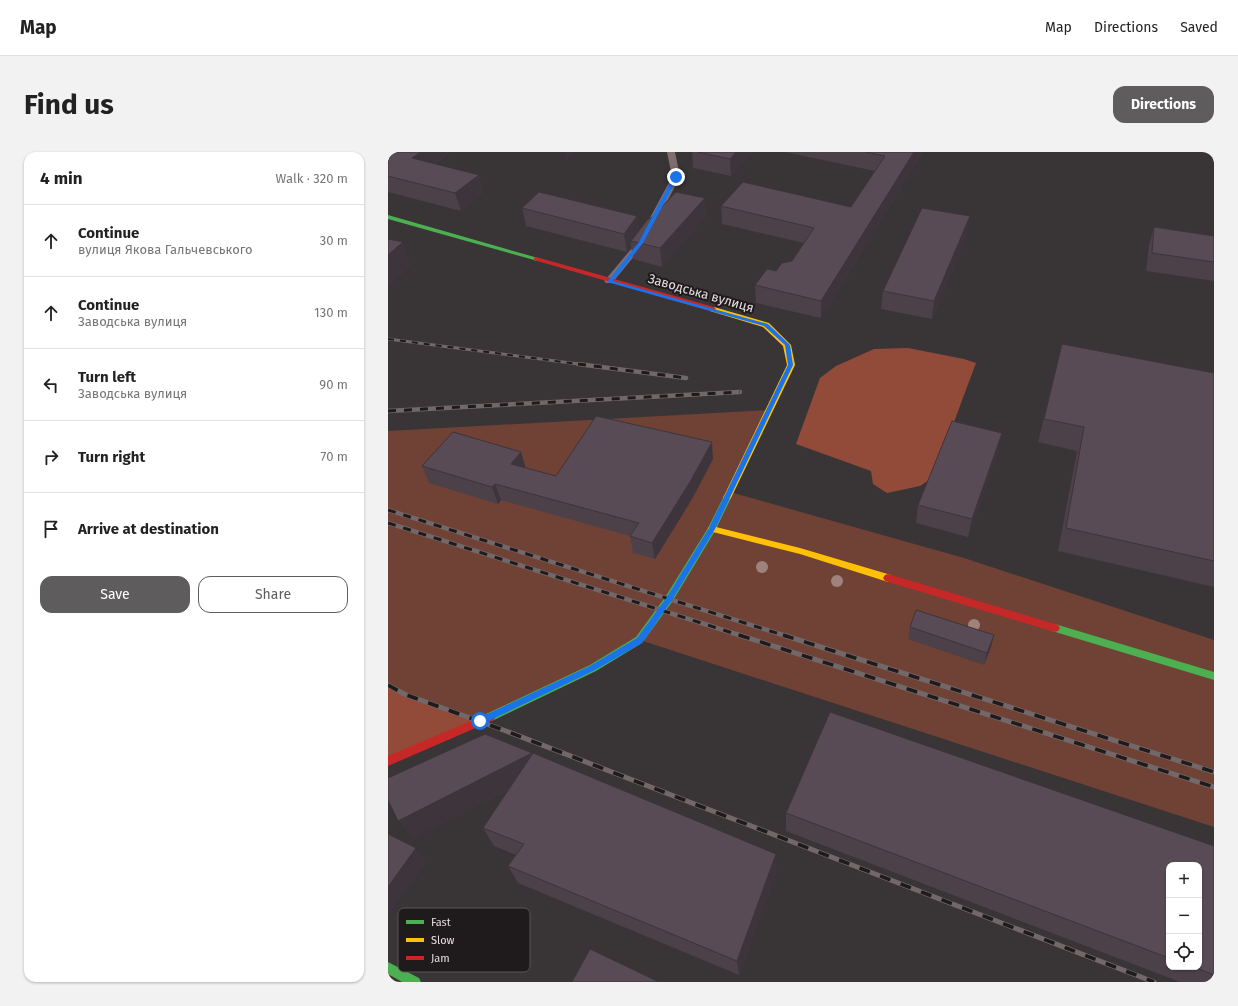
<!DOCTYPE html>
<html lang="en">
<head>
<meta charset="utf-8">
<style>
  body { margin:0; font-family:"Fira Sans",sans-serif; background:#f2f2f2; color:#222 }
  .controls { position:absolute; right:12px; bottom:12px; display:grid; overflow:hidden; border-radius:8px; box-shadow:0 1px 3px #0004 }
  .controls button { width:36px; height:36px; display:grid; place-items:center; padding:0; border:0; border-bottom:1px solid #e0e0e0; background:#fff; color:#222; font:20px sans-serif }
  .stop { position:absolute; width:12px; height:12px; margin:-9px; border:3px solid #1a73e8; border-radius:50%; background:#fff }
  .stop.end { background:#1a73e8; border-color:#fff; box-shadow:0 1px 4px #0008 }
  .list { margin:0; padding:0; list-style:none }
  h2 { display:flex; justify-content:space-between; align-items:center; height:52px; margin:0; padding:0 16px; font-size:17px }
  h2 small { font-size:13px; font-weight:400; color:#767676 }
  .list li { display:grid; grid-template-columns:26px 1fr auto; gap:12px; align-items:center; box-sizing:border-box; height:72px; padding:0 16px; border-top:1px solid #e0e0e0 }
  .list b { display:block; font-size:15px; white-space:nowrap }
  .list p { margin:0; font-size:13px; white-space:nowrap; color:#767676 }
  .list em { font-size:13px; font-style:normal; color:#767676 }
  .actions { display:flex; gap:8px; padding:12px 16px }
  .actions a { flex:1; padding:9px 0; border:1px solid #5e5c5c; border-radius:12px; text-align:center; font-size:14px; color:#5e5c5c }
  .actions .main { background:#5e5c5c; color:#fff }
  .icon { flex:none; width:22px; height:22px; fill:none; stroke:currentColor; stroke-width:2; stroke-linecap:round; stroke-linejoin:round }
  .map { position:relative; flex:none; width:826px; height:830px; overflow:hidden; border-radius:12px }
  header { display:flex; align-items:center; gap:24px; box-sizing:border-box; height:56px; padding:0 20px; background:#fff; border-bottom:1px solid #e0e0e0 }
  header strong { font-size:19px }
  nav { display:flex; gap:22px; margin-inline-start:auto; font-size:14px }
  .intro { display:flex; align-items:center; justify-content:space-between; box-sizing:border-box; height:96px; padding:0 24px }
  h1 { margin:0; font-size:28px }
  .button { padding:10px 18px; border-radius:12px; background:#5e5c5c; color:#fff; font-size:14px; font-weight:700 }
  main { display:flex; gap:24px; padding:0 24px }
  aside { flex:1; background:#fff; border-radius:12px; box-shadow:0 1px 3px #0004 }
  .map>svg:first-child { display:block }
</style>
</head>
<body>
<header>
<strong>Map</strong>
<nav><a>Map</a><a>Directions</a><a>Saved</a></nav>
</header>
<div class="intro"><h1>Find us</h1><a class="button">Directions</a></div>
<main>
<aside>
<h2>4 min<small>Walk · 320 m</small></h2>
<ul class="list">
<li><svg class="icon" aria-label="ahead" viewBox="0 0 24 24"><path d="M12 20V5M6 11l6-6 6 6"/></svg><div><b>Continue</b><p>вулиця Якова Гальчевського</p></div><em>30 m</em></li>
<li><svg class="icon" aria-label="ahead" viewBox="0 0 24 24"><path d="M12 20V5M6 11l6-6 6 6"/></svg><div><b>Continue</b><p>Заводська вулиця</p></div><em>130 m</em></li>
<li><svg class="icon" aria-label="left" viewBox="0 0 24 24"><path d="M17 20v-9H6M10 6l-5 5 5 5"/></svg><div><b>Turn left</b><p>Заводська вулиця</p></div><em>90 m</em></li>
<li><svg class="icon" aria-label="right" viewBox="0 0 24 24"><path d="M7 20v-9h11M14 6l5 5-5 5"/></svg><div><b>Turn right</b></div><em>70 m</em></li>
<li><svg class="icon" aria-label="arrive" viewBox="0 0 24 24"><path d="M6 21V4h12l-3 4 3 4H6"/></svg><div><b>Arrive at destination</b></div></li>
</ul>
<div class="actions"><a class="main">Save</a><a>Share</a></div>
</aside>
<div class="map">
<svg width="826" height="830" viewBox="0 0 826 830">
  <rect width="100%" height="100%" fill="#393436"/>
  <!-- green -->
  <polygon fill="#6f4235" points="381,258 342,340 576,406 826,488 826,675 252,488 92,569 16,542 0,533 0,279"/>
  <!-- forest -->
  <g fill="#924b38">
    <polygon points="520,196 576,207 588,211 560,286 541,328 532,334 499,341 485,332 483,319 408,292 432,226 448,214 486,197"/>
    <polygon points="0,533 16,542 92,569 0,609"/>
  </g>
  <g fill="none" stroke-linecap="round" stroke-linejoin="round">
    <!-- lane -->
    <polygon fill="#806e6f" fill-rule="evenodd" points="279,0 287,0 292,25 257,91 224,131 218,131 216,129 218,127 249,90 284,25"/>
    <!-- fast -->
    <g fill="#4caf50" fill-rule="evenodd">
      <polygon points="0,63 150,106 151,107 148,109 146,108 0,67"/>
      <polygon points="339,343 343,346 327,379 284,450 254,491 208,519 106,568 102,569 98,568 97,565 98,562 202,513 248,485 278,444 320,376 336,344"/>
      <polygon points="667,472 826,520 826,528 664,479 662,476 664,473"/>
      <polygon points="0,810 31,826 33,830 14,830 0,822"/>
    </g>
    <!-- slow -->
    <g fill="#ffc107" fill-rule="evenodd">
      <polygon points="322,155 326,155 381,171 403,193 407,213 343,346 339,349 335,346 399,213 395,194 375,175 322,159"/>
      <polygon points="324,374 412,396 503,423 505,426 503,429 500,430 412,402 321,379 320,377 321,375"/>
    </g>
    <!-- jam -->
    <g fill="#c62828" fill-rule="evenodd">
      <polygon points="148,105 326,155 328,157 326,159 322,159 146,108 146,106"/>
      <polygon points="500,422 667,472 670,473 672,476 670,479 667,480 497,429 495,426 497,423"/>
      <polygon points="102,561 106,562 107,565 106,568 0,614 0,604"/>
    </g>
    <!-- rail-far2 casing -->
    <g stroke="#736869" stroke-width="3">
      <polyline id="rail-far2" points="0,187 198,213"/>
    </g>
    <!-- rail-far1 casing -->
    <g stroke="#736869" stroke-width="4.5">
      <g id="rail-far1">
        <polyline points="190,212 298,226"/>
        <polyline points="0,259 352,240"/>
        <polyline points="0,358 398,484"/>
        <polyline points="0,371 354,484"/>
      </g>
    </g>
    <!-- rail casing -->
    <g stroke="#736869" stroke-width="5">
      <g id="rail">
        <polyline points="351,483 826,635"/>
        <polyline points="395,483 826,620"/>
        <polyline points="0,533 16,542 118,579 766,830"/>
      </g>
    </g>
    <!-- rail-far2 -->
    <use href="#rail-far2" stroke="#1f1a1c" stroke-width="2" stroke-dasharray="6" stroke-linecap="butt"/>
    <!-- rail-far1 -->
    <use href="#rail-far1" stroke="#1f1a1c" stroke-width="3" stroke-dasharray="8" stroke-linecap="butt"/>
    <!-- rail -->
    <use href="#rail" stroke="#1f1a1c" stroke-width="3.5" stroke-dasharray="11" stroke-linecap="butt"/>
  </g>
  <!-- trees -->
  <g fill="#9e827b">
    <circle cx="374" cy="415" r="6"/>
    <circle cx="449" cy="429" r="6"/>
    <circle cx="586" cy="473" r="6"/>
  </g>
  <!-- wall -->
  <g fill="#4c4049" fill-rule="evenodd">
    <polygon points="0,0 62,0 47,12 91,23 95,41 73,59 0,40"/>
    <polygon points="304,0 365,0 343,24 305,16"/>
    <polygon points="397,0 535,0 433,166 368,151 367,133 404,109 416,91 334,72 333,54 463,55 487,19"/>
    <polygon points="134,56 249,64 251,78 262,67 318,64 274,115 245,107 243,94 239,100 138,74"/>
    <polygon points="766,75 826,84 826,129 758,119 761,93"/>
    <polygon points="579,82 544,167 493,157 495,139"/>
    <polygon points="674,192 826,221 826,435 670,399 689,299 650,290"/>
    <polygon points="610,299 580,385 528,371 530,353"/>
    <polygon points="325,307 304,347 267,407 245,401 242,384 113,348 110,352 41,331 34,314 138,316 168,324"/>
    <polygon points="522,475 603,495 596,513 520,487"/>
    <polygon points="97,582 389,719 351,823 130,731 120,714 128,703 106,694 95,676 120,638 24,687"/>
    <path d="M398,661L826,694V830H792L398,679ZM781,713L811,815H781Z"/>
  </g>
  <!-- shaded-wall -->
  <g fill="#3e343c">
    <polygon points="33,0 62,0 30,24 24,6"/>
    <polygon points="177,0 187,0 179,7"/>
    <polygon points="348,0 365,0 343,24 342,7"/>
    <polygon points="526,0 535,0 433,166 433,149"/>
    <polygon points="91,23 95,41 73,59 67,41"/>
    <polygon points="317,46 318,64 274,115 272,96"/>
    <polygon points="249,64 252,82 243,89 243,94 239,100 236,82"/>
    <polygon points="582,64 579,82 544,167 546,149"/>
    <polygon points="15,90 23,114 0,135 0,103"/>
    <polygon points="614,281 610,299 580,385 584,367"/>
    <polygon points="324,290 325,307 304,347 267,407 264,391"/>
    <polygon points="133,300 138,317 123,312"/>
    <polygon points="107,332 113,348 110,352 104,335"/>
    <polygon points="606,483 603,495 596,513 599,501"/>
    <polygon points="144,601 153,621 24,687 10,669"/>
    <polygon points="28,696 39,710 0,764 0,735"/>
    <polygon points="388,702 389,719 351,823 349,809"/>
  </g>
  <!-- building -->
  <g fill="#584b55" stroke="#3e343c">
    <polygon points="0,0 33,0 24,6 91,23 67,41 0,24"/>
    <polygon points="310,0 348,0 342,7"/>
    <polygon points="477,0 526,0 433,149 367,133 379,117 388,119 394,111 404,109 426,76 333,54 355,30 463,55 497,4"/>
    <polygon points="151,40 249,64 236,82 134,56"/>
    <polygon points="288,40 317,46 272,96 243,89 260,67 262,67"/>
    <polygon points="534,56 582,64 546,149 495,139"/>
    <polygon points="766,75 826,84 826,110 764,101"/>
    <polygon points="0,87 15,90 0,103"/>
    <polygon points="674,192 826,221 826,409 678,376 696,275 656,267"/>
    <polygon points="208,264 324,290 302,330 264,391 242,384 251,371 107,332 104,335 34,314 65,280 133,300 123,312 168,324"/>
    <polygon points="564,269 614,281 584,367 530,353"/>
    <polygon points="528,458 606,483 599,501 522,475"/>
    <polygon points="442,560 826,694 826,823 806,815 811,815 811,713 781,713 781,806 398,661"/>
    <polygon points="97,582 144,601 10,669 0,648 0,626"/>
    <polygon points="145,601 388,702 349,809 120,714 136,692 95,676"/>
    <polygon points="0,682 28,696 0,735"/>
    <polygon points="202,797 271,830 184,830"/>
  </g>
  <!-- route -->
  <polygon fill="#1a73e8" points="288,24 290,25 255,91 225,129 380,172 402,193 405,213 327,377 284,448 254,491 207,518 92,573 88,569 89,567 202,514 249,486 279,445 321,376 400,213 397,193 376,174 219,130 251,90 285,25"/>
  <g text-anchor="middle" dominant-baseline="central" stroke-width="4" stroke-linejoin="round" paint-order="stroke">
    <!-- street labels -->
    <g font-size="13" fill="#e4dddf" stroke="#1f1a1c">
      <text transform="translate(313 141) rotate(16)">Заводська вулиця</text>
    </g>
  </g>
  <!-- legend -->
  <rect x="10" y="756" width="132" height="64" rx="6" fill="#1f1a1c" stroke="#5a5456" stroke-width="1"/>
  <rect x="18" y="768" width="18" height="4" fill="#4caf50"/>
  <rect x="18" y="786" width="18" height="4" fill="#ffc107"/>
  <rect x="18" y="804" width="18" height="4" fill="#c62828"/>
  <g font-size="11" fill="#e4dddf">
    <text x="43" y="774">Fast</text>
    <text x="43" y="792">Slow</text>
    <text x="43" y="810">Jam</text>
  </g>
</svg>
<div class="controls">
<button>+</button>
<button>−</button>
<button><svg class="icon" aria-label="locate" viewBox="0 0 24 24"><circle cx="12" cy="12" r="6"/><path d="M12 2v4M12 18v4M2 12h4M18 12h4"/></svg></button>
</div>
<div class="stop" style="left:92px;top:569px"></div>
<div class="stop end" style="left:288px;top:25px"></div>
</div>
</main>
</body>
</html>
